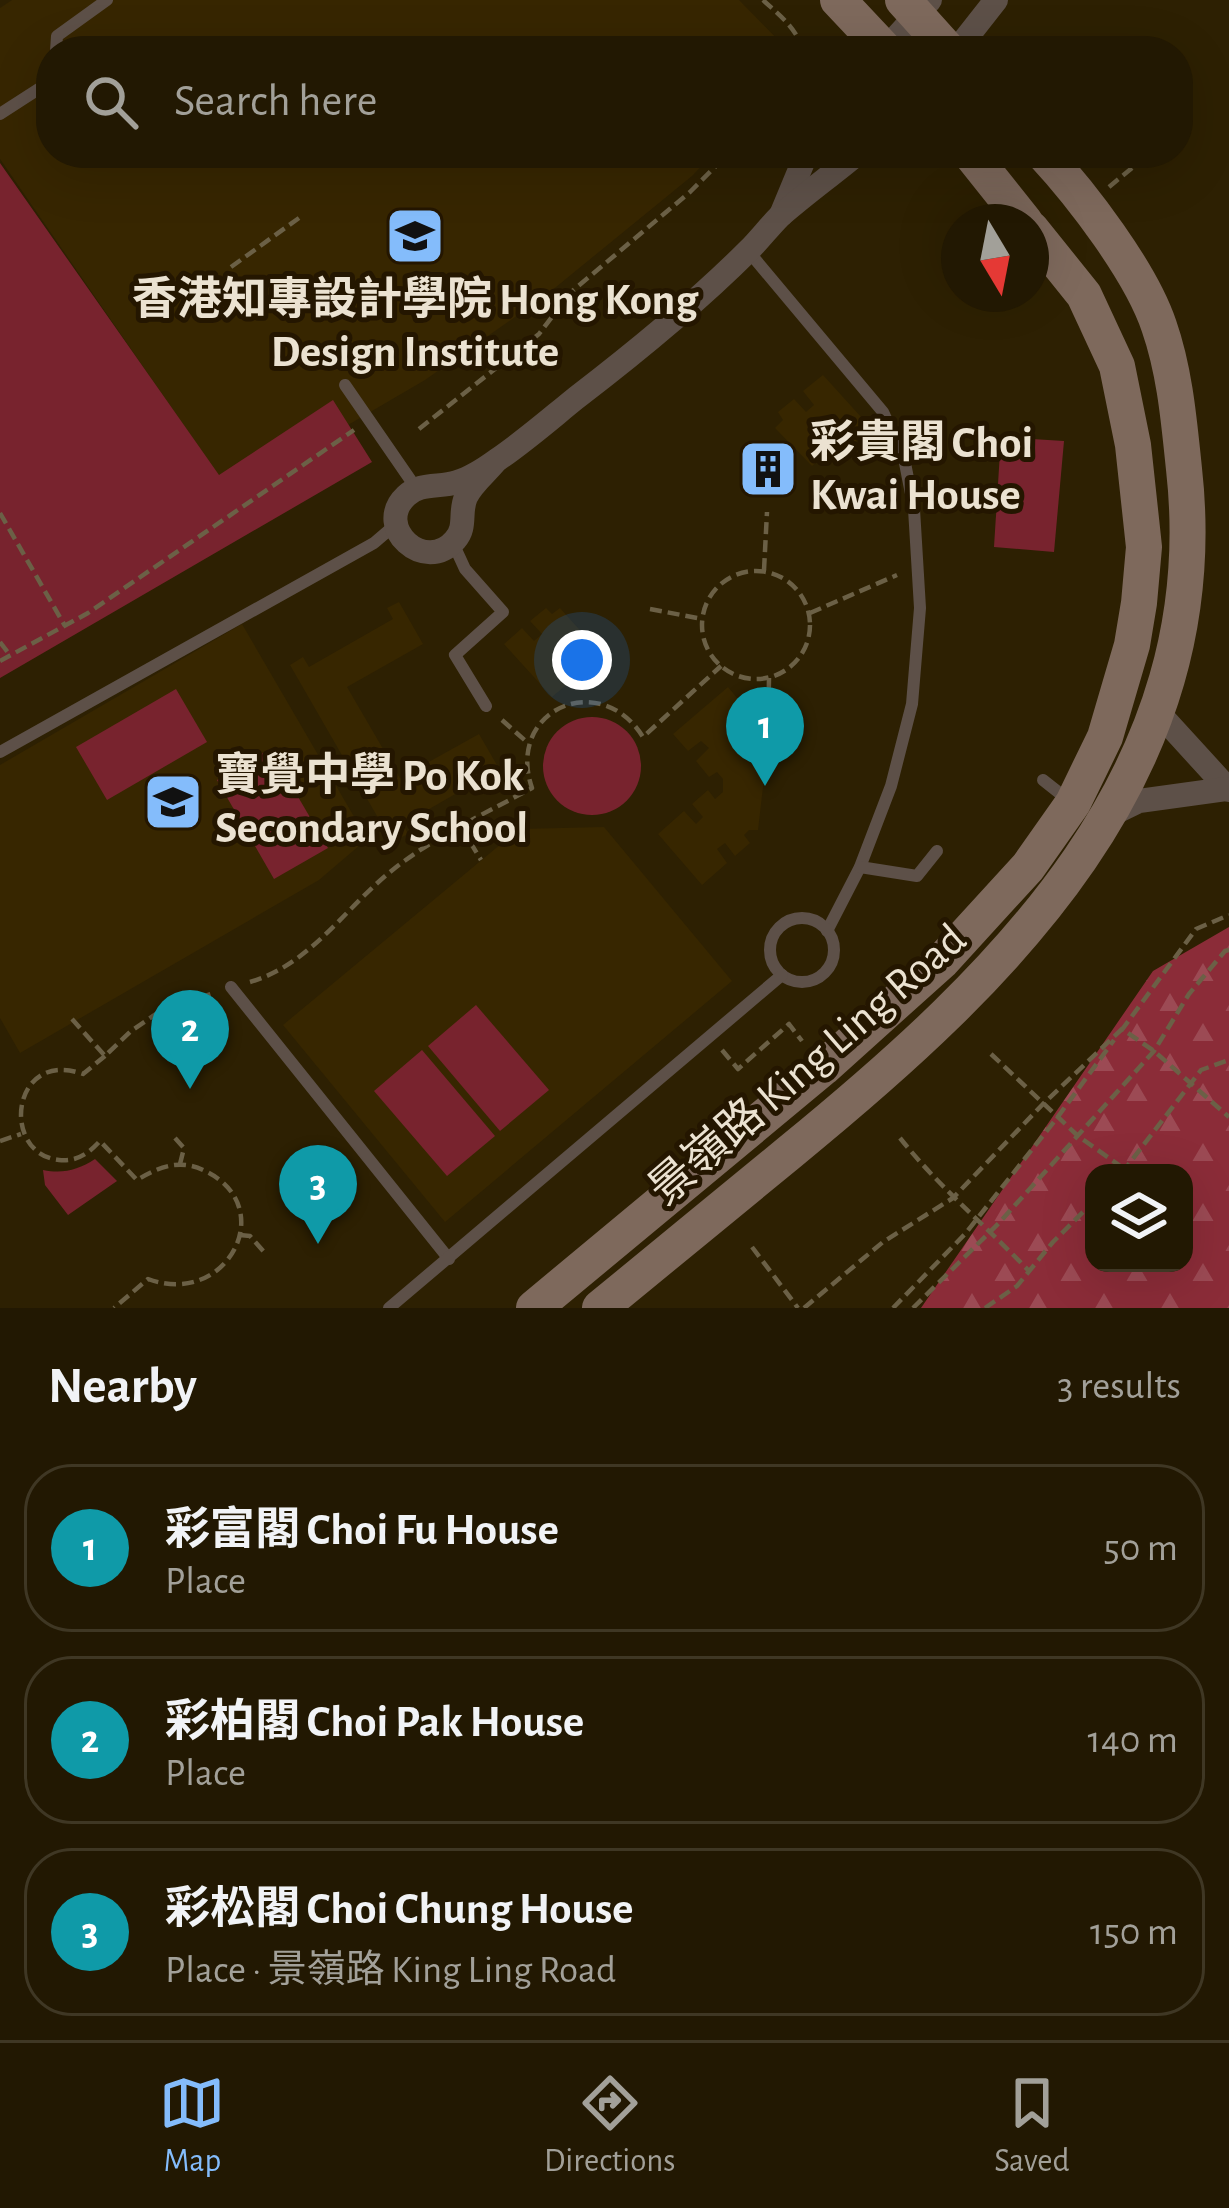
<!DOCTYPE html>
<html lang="en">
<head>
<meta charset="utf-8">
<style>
  body { margin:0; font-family:"Alegreya Sans","Noto Sans TC",sans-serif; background:#2e2511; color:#f1f3f6 }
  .controls { position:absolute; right:36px; bottom:36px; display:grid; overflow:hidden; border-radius:24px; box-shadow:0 12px 48px #0002 }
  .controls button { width:108px; height:108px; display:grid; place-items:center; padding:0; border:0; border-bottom:3px solid #3f3724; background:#221802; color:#f1f3f6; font:60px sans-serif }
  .compass { position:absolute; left:941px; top:204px; width:108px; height:108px; border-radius:50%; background:#221802; box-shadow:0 12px 48px #0002; rotate:170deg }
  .you { position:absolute; left:582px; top:660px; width:42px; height:42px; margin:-30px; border:9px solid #fff; border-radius:50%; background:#1a73e8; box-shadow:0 0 0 18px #1a73e833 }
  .badge { display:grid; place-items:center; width:78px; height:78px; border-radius:50%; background:#84bcfb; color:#fff; font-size:39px; font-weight:700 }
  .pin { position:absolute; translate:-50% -99px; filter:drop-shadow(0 3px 6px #0008) }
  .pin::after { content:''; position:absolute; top:63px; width:42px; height:36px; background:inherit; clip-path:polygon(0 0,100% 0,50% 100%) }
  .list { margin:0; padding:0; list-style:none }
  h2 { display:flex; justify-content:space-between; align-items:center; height:156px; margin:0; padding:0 48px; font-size:51px }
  h2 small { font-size:39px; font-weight:400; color:#a2a099 }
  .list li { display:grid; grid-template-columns:78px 1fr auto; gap:36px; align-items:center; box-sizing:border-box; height:168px; margin:0 24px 24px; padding:0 24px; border:3px solid #3f3724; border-radius:48px }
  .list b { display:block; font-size:45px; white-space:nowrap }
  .list p { margin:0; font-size:39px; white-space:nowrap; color:#a2a099 }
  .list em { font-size:39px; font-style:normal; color:#a2a099 }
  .icon { flex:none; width:66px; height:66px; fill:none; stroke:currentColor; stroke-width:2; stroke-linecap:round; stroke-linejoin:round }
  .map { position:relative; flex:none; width:1229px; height:1308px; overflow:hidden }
  .search { position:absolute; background:#221802; box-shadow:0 12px 48px #0002; left:36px; right:36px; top:36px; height:132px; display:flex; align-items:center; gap:30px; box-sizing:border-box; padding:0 42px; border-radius:48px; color:#a2a099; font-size:45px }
  .sheet { height:732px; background:#221802 }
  nav { display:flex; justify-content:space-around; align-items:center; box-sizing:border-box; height:168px; border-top:3px solid #3f3724; background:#221802; font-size:33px; color:#a2a099 }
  nav a { display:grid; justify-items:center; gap:6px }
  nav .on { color:#84bcfb }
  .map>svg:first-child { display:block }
</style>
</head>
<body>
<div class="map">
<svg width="1229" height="1308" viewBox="0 0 1229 1308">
  <defs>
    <pattern id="forest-firs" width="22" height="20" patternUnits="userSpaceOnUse" patternTransform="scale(3)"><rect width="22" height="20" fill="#8b2c38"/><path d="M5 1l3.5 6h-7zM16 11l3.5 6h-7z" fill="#9c4a54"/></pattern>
  </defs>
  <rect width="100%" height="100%" fill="#2d2002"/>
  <!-- built -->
  <g fill="#372600">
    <polygon points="12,0 739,0 789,51 51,51 51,153 714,153 692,176 545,296 425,380 348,425 222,481 0,159 0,8"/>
    <polygon points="823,375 871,428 851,445 838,431 831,439 842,452 826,466 820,459 812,466 775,428 783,420 778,412 794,399 806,412 814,405 803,391"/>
    <polygon points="399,602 423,644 347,687 400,778 479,734 505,779 492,786 485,777 403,824 408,834 392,842 290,665 303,657 309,667 393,619 387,608"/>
    <polygon points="546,608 552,614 560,608 596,648 589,655 594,661 579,674 567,661 559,668 570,682 552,697 504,644 522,628 534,641 542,634 530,621"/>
    <polygon points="242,624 367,839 319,880 20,1053 0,1018 0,765"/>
    <polygon points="728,687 742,704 729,717 736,725 750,713 764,730 757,736 762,743 768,744 758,830 749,830 744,835 750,843 735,856 725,843 717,849 727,863 702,885 658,834 684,811 696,824 703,817 692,804 708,790 715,799 723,792 723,779 717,772 709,777 696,761 709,748 701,741 688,751 673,734"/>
    <polygon points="604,827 732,981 445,1222 283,1025 519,829"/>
  </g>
  <!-- forest -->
  <path fill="url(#forest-firs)" fill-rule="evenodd" d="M1229,927V1308H921L1153,971ZM1094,1173H1184V1263H1094Z"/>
  <!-- park -->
  <g fill="#78232e">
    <polygon points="0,163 219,475 333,400 372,462 0,678"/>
    <polygon points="1001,437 1064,441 1054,552 994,547"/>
    <polygon points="176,689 207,742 107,800 76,747"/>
    <circle cx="592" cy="766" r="49"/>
    <polygon points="270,749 328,848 274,879 217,780"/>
    <polygon points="476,1005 549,1090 500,1131 428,1046"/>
    <polygon points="422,1050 495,1136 447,1176 374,1091"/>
    <path d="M95,1159L117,1181L68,1215L45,1185L43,1170C63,1174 78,1170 95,1159Z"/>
  </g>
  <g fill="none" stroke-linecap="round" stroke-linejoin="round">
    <!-- path -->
    <g stroke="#6b6046" stroke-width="4.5" stroke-dasharray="12 6" stroke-linecap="butt">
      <path d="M763,0C780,16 797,28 803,51"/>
      <polyline points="1109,187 1132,168"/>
      <polyline points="231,267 299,218"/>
      <polyline points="419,429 539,334 570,293 690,192 729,153"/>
      <polyline points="0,513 65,626"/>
      <polyline points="764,570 767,512"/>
      <circle cx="756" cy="625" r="54"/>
      <polyline points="650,609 702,619"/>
      <polyline points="810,613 897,575"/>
      <polyline points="0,642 10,655"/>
      <polyline points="0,661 88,613 354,430"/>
      <polyline points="502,720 529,744"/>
      <polyline points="768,742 769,678"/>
      <polyline points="461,827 481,860"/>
      <path d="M250,982C312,964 346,906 395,868C436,836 486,813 532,788C505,710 600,668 643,737L721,666"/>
      <polyline points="72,1019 105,1056 131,1031 162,1010 211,994"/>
      <polyline points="1121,1031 1196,929 1229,915"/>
      <polyline points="722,1050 738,1069 789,1024 802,1041"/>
      <polyline points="991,1054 1078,1136 1130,1173"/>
      <path d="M105,1056L83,1074C11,1048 0,1154 59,1160C77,1162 89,1153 100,1141L137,1180C160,1166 182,1158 207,1172C279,1208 227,1308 148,1279L114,1308"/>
      <polyline points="175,1138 184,1148 180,1164"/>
      <path d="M900,1138C939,1187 986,1226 1029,1271"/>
      <polyline points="0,1141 21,1134"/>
      <polyline points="1122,1173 1201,1070 1229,1060"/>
      <polyline points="240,1235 250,1236 265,1253"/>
      <polyline points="752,1247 798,1308"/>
      <polyline points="804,1308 883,1242 953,1198 1043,1104 1122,1029 1154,1051 1229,1117"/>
      <polyline points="893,1308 965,1234 1057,1118 1114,1040"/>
      <polyline points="913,1308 999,1223 1154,1051 1189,994 1225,951 1229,950"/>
      <polyline points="985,1308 1017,1286 1053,1242 1094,1201"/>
    </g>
    <!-- lane -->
    <g stroke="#5d5048" stroke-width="12">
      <polyline points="56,51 57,36 107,0"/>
      <polyline points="0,114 51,81"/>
      <polyline points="749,252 883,412 904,458 914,509 920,608 912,704 891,786 860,867 827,931"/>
      <polyline points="345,385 416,488"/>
      <polyline points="453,543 465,569 503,612 455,655 486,706"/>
      <polyline points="0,752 374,543 395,525"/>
      <polyline points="1043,780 1067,799"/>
      <polyline points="860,867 917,876 937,851"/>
      <circle cx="802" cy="950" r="32"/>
      <polyline points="231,987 449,1259"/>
      <polyline points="389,1308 782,975"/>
    </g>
    <!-- street -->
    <g stroke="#5d5048" stroke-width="24">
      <polyline points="884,51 930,0"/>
      <polyline points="956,51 996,0"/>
      <polyline points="781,215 803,162 809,153"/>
      <path d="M495,462C486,473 472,484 466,497C459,512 467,527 455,540C425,575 373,527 406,496C420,482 440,488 457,482C471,478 486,468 497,460C525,441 550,419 576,398C636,352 696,303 749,250C760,239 769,227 780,216C805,194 833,174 858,153"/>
      <polyline points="1156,710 1229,790"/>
      <polyline points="1108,816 1139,801 1226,789"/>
    </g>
    <!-- secondary -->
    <g stroke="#7e695c" stroke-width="36">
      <polyline points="838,0 886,51"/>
      <polyline points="903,0 949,51"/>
      <polyline points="970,153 1025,222"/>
      <polyline points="534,1308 823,1068 942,961 1028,867 1073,803 1105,737 1132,645 1139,603 1144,547 1133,445 1117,366 1084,295 1031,229"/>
      <path d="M600,1308C663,1256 727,1204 790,1152C1004,977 1218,773 1184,469C1179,421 1175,372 1159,326C1141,272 1082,195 1043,153"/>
    </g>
  </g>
  <!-- icons -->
  <defs>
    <g id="university-square" transform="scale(3)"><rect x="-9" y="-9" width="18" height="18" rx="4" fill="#84bcfb" stroke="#241600"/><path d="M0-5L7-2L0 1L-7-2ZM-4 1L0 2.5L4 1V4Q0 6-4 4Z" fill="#111"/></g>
    <g id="building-square" transform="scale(3)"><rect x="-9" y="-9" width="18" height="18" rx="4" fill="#84bcfb" stroke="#241600"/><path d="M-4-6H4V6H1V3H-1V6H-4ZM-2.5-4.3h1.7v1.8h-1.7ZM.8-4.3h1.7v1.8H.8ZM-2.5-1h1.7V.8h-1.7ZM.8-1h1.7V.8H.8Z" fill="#111"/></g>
    <g id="school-square" transform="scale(3)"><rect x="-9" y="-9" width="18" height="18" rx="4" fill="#84bcfb" stroke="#241600"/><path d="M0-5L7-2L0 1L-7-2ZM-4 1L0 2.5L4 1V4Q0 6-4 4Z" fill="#111"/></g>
  </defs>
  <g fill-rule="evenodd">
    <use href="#university-square" x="415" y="236"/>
    <use href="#building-square" x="768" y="469"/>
    <use href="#school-square" x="173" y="802"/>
  </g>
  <g text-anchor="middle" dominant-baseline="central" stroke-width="10" stroke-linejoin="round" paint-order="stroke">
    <!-- poi labels -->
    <g font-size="45" font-weight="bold" fill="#ebe2d1" stroke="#241600" text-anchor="start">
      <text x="415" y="300" text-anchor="middle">香港知專設計學院 Hong Kong<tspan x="415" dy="52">Design Institute</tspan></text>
      <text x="810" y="443">彩貴閣 Choi<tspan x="810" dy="52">Kwai House</tspan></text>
      <text x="215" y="776">寶覺中學 Po Kok<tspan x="215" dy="52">Secondary School</tspan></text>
    </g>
    <!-- street labels -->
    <g font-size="45" fill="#ebe2d1" stroke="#241600">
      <text transform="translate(808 1065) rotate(-41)">景嶺路 King Ling Road</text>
    </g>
  </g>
</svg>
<div class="controls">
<button><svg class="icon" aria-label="layers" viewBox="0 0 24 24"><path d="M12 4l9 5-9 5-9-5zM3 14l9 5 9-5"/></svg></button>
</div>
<svg class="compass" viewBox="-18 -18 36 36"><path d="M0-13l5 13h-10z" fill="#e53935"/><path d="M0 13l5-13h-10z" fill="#a2a099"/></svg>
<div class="you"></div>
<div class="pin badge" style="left:765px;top:786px;background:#0f9aa8">1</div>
<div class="pin badge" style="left:190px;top:1089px;background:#0f9aa8">2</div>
<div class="pin badge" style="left:318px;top:1244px;background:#0f9aa8">3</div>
<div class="search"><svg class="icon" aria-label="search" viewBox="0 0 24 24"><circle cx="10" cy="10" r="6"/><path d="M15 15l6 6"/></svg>Search here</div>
</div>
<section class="sheet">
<h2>Nearby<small>3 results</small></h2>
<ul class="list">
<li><span class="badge" style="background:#0f9aa8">1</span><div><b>彩富閣 Choi Fu House</b><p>Place</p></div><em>50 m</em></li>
<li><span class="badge" style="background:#0f9aa8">2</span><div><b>彩柏閣 Choi Pak House</b><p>Place</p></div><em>140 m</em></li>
<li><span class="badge" style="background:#0f9aa8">3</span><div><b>彩松閣 Choi Chung House</b><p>Place · 景嶺路 King Ling Road</p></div><em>150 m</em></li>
</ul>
</section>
<nav>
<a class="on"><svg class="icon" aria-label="map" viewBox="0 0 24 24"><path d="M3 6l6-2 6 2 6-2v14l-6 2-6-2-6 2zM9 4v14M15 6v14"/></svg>Map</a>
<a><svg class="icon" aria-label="directions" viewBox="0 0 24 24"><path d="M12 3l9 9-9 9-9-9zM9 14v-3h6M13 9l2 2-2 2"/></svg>Directions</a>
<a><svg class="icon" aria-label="saved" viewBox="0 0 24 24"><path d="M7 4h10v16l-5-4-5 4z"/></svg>Saved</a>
</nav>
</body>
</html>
